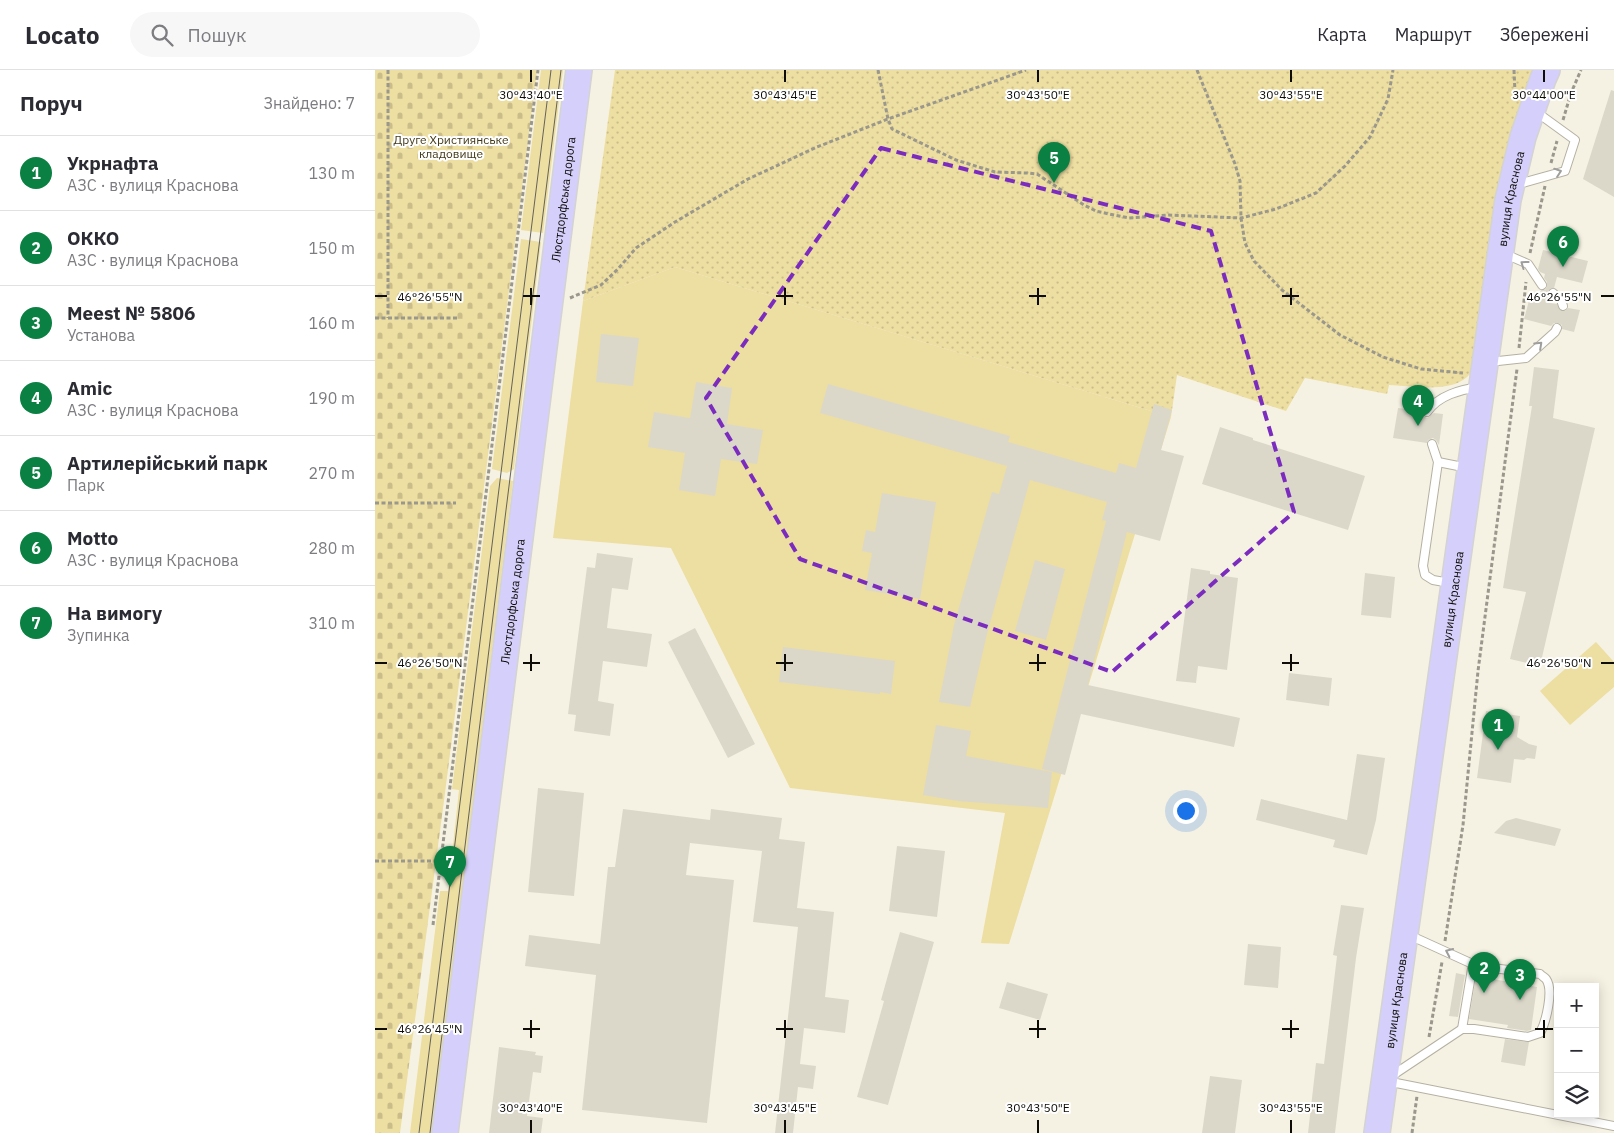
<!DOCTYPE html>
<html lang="uk">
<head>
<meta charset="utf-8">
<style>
  body { margin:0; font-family:"IBM Plex Sans",sans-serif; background:#f7f7f7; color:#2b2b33 }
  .controls { position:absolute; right:15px; bottom:15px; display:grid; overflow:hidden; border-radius:0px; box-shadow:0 2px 12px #0003 }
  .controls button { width:45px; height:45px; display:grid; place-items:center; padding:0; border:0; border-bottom:1px solid #e1e1e2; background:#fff; color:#2b2b33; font:25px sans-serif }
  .you { position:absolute; left:810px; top:740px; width:18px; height:18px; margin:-12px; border:4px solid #fff; border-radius:50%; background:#1a73e8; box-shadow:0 0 0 8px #1a73e833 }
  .badge { display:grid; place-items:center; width:32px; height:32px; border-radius:50%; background:#0b8043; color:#fff; font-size:16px; font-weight:700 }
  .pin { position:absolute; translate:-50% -41px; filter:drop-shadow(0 1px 2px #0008) }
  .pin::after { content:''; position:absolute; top:26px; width:18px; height:15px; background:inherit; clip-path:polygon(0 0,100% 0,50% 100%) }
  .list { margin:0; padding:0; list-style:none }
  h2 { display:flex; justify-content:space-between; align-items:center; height:65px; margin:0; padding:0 20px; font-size:21px }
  h2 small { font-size:16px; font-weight:400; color:#7c7c81 }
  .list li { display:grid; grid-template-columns:32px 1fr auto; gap:15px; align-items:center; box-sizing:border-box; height:75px; padding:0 20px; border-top:1px solid #e1e1e2 }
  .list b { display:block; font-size:19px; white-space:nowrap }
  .list p { margin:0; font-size:16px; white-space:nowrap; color:#7c7c81 }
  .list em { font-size:16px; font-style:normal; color:#7c7c81 }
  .icon { flex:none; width:28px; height:28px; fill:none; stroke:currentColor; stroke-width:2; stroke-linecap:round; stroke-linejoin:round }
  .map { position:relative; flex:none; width:1239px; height:1063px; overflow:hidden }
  header { display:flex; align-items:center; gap:30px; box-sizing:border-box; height:70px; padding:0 25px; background:#fff; border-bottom:1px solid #e1e1e2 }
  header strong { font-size:24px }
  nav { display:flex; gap:28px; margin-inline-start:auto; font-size:18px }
  .search { width:350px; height:45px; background:#f7f7f7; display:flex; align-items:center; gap:12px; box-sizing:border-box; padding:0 18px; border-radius:28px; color:#7c7c81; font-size:19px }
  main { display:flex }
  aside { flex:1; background:#fff }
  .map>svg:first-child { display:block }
</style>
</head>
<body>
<header>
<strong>Locato</strong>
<div class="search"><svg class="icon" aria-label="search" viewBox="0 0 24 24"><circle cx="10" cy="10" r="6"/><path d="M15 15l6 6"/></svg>Пошук</div>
<nav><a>Карта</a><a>Маршрут</a><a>Збережені</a></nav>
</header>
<main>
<aside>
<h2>Поруч<small>Знайдено: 7</small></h2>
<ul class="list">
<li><span class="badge">1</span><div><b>Укрнафта</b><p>АЗС · вулиця Краснова</p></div><em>130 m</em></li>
<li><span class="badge">2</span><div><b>ОККО</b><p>АЗС · вулиця Краснова</p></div><em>150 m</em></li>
<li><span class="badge">3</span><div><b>Meest № 5806</b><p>Установа</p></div><em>160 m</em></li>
<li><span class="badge">4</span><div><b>Amic</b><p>АЗС · вулиця Краснова</p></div><em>190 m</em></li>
<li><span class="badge">5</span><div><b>Артилерійський парк</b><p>Парк</p></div><em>270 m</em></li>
<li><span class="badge">6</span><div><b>Motto</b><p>АЗС · вулиця Краснова</p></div><em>280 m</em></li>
<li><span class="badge">7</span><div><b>На вимогу</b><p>Зупинка</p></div><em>310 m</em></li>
</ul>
</aside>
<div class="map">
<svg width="1239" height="1063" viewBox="0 0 1239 1063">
  <defs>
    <pattern id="cemetery-stones" width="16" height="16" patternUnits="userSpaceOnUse" patternTransform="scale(1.25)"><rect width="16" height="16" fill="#eddea1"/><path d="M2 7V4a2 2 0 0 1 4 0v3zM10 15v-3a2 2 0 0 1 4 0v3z" fill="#cabd89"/></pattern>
    <pattern id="park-dots" width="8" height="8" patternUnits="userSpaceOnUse" patternTransform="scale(1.25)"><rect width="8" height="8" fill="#eddea1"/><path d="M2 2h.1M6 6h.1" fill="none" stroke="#cabd89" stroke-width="1.8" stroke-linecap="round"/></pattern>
  </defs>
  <rect width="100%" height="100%" fill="#f6f2e3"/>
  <!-- green -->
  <g fill="#eddea1">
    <polygon points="166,0 188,0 168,163 146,160"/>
    <polygon points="146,169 166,172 139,399 132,403 117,399"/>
    <polygon points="300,197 796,347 634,874 606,873 630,743 415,718 296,478 178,468 208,231"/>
    <polygon points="122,408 138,411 57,1063 35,1063 65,821 73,821 84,720 77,719 115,416"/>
    <polygon points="1221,572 1239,592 1239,617 1195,655 1165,621"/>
  </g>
  <!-- cemetery -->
  <polygon fill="url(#cemetery-stones)" points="0,0 162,0 70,723 25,1063 0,1063"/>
  <!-- park -->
  <path fill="url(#park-dots)" d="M240,0H1167L1104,291C1101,296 1097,303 1092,307C1075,323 1036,316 1014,315L1012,324L930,308L911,341L802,305L796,347L300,197L208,231Z"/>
  <!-- building -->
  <g fill="#dbd8ca">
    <polygon points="1236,20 1239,21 1239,127 1208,109"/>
    <polygon points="1168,180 1213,191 1207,213 1182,207 1179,218 1176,218 1173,221 1173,225 1176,229 1175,233 1182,234 1185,240 1190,241 1193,238 1205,240 1199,262 1187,259 1187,255 1184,253 1179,253 1176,256 1149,249 1155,227 1163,229 1166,220 1170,220 1172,217 1172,212 1169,208 1170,204 1165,202 1163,199"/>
    <polygon points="226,264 264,268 258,316 221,312"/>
    <polygon points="1159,297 1184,300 1178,348 1220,358 1165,596 1135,589 1151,522 1128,518 1157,336 1154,336"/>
    <polygon points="321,312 357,318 352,354 388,360 382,394 346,389 340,426 304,420 310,383 273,377 279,342 315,348"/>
    <polygon points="453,314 635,366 633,372 741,403 744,393 761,398 779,334 797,340 786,380 809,386 785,471 752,462 713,615 865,648 859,677 706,644 690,705 667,699 731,451 727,450 732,432 655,410 612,564 595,637 564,632 579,555 617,422 624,424 632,396 445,343"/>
    <polygon points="1023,338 1047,341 1048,346 1052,348 1054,347 1059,343 1068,344 1064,375 1061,370 1058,368 1053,370 1052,373 1018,368"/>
    <polygon points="845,357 878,368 878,370 990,406 973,460 827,414"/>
    <polygon points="507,423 561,432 545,529 490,520 497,483 487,481 491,460 500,462"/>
    <polygon points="222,483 258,488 253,520 237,518 232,558 277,564 272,597 228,591 223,631 239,634 235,666 199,661 201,645 193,644 212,497 220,498"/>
    <polygon points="660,490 690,499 671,570 640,561"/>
    <polygon points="816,498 835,501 835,504 863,508 852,600 823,596 821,613 801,611"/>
    <polygon points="990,503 1020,507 1016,548 986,545"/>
    <polygon points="320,558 380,674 353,688 293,572"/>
    <polygon points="408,577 520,591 516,624 505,622 505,624 404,612"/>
    <polygon points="914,603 957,608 954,636 911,630"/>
    <polygon points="1111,641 1145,646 1142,667 1154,674 1162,676 1160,689 1152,688 1149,690 1139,689 1136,713 1102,708"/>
    <polygon points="561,655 596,661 591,686 677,702 673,738 583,731 548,725"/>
    <polygon points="982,684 1010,688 1001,750 992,785 958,777 960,770 881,750 886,729 972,750"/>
    <polygon points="163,718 209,723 199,826 153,822"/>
    <polygon points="248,739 335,750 336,739 407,748 404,769 430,772 422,838 459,842 450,927 474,930 470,963 429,958 425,994 441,996 438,1019 423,1017 418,1063 400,1063 423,857 378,852 387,781 315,773 311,805 359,810 332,1053 207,1040 221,905 150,896 154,865 225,874 233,797 240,797"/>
    <polygon points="1141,748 1186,759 1180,776 1119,763 1131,751"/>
    <polygon points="522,776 570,781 562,847 514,841"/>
    <polygon points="966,835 989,838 981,888 960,1063 933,1063 941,993 949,994 962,886 958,885"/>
    <polygon points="525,862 559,872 513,1035 482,1027 509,931 506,930"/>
    <polygon points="873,874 906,877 903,918 869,915"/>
    <polygon points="1081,903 1090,905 1083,947 1074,946"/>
    <polygon points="1101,906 1162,917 1156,960 1152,961 1132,958 1133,955 1094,949"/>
    <polygon points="632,912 673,924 665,950 624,938"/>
    <polygon points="1130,969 1154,972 1150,996 1126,992"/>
    <polygon points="124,977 161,982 160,985 168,986 166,1003 158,1002 152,1046 168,1048 166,1063 114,1063"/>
    <polygon points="835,1006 867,1010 860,1063 827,1063"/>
  </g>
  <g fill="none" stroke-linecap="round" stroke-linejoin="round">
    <!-- service casing -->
    <g stroke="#b4b1a3" stroke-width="10">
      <g id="service">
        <polyline points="1140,115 1190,101 1200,70 1160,41"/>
        <polyline points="1130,184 1153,194 1167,215"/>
        <polyline points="1178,223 1186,230 1188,236"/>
        <polyline points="1114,292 1151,288 1180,262 1182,258"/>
        <path d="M1052,342C1064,325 1085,320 1104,317"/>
        <polyline points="1057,374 1063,392 1048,496 1050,505 1058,510 1075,513"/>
        <polyline points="1063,392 1093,398"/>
        <polyline points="1087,959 1098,893"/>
        <path d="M1015,1007L1087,959H1099L1153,967L1165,963C1171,952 1179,920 1171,909C1169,907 1167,906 1165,904L1102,896L1034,865"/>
        <polyline points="1011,1011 1239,1056"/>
      </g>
    </g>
    <!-- primary casing -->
    <g stroke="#d3d3d2" stroke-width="28">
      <g id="primary">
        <path id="s1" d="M70,1063L204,0"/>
        <path id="s2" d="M1002,1063L1133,130L1148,67L1168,9L1172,0"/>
      </g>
    </g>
    <!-- path -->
    <g stroke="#9a978c" stroke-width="3" stroke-dasharray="4 2.5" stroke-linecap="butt">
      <polyline points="13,0 13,248"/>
      <polyline points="503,0 513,49 517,59 581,90 620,102 652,103 662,104 709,135 721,141 734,144 754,148 794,145 866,148 901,139 941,123 970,96 995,67 1013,29 1018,0"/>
      <polyline points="822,0 860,94 865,111 866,148 870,173 879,191 907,220 965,265 1008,287 1046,299 1088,303"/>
      <polyline points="1139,0 1140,23"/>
      <polyline points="1188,50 1196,23 1206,0"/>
      <polyline points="1176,93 1182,71"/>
      <polyline points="1155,183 1170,116"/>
      <polyline points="195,228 226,215 243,199 261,178 300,152 373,109 442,77 513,49 651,0"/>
      <polyline points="0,248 82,248"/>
      <polyline points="1144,278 1151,212"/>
      <polyline points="0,433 81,433"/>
      <polyline points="0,791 65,791"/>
      <polyline points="58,855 163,0"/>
      <polyline points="1070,871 1088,755 1103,601 1142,299"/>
      <polyline points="1054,967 1067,892"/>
      <polyline points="1037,1063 1042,1026"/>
    </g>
    <!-- service -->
    <use href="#service" stroke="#fff" stroke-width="8"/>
    <!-- primary -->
    <use href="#primary" stroke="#d5cffb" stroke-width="25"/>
    <!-- tram -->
    <g stroke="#65635b" stroke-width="1">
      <polyline points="44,1063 176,0"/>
      <polyline points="55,1063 131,440 186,0"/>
    </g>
  </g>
  <!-- one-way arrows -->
  <defs><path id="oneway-chevron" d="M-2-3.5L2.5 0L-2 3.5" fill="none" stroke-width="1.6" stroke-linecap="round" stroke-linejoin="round" transform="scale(1.25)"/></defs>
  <g stroke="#9e9e9c">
    <use href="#oneway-chevron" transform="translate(1183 102) rotate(-19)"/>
    <use href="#oneway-chevron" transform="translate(1149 194) rotate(-144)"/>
    <use href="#oneway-chevron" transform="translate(1164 275) rotate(-43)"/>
    <use href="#oneway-chevron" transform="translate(1074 882) rotate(-155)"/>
  </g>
  <!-- marked area -->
  <path fill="none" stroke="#7b2cbf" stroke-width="4" stroke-dasharray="10 6" stroke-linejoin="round" d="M506,78L836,161L919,442L737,602L425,489L331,328Z"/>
  <!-- ticks -->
  <path fill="none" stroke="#0d0c07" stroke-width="2" d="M156,0V12M410,0V12M663,0V12M916,0V12M1169,0V12M156,218V235M410,218V235M663,218V235M916,218V235M0,226H12M148,226H165M401,226H418M654,226H671M907,226H924M1226,226H1239M156,584V601M410,584V601M663,584V601M916,584V601M0,593H12M148,593H165M401,593H418M654,593H671M907,593H924M1226,593H1239M156,950V968M410,950V968M663,950V968M916,950V968M1169,950V968M0,959H12M148,959H165M401,959H418M654,959H671M907,959H924M1160,959H1178M156,1050V1063M410,1050V1063M663,1050V1063M916,1050V1063"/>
  <g text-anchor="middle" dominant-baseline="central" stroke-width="4" stroke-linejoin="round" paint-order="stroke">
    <!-- park labels -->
    <g font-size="12" fill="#413917" stroke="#fff">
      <text x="76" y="69">Друге Християнське<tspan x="76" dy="14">кладовище</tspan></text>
    </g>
    <!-- street labels -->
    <g font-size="12" fill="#0d0c07" stroke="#fff">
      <text stroke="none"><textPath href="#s2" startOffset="944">вулиця Краснова</textPath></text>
      <text stroke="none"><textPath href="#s1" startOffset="941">Люстдорфська дорога</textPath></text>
      <text stroke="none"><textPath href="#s2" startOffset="539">вулиця Краснова</textPath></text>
      <text stroke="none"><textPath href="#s1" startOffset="536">Люстдорфська дорога</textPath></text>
      <text stroke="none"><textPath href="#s2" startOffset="134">вулиця Краснова</textPath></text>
    </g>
  </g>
  <g font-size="12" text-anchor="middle" fill="#0d0c07" stroke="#fff" stroke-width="4" stroke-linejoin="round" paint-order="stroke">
    <text x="156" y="29">30°43'40"E</text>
    <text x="410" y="29">30°43'45"E</text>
    <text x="663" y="29">30°43'50"E</text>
    <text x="916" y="29">30°43'55"E</text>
    <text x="1169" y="29">30°44'00"E</text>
    <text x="55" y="231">46°26'55"N</text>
    <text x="1184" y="231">46°26'55"N</text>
    <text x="55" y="597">46°26'50"N</text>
    <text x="1184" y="597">46°26'50"N</text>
    <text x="55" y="963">46°26'45"N</text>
    <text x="156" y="1042">30°43'40"E</text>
    <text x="410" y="1042">30°43'45"E</text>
    <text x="663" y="1042">30°43'50"E</text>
    <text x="916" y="1042">30°43'55"E</text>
  </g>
</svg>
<div class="controls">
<button>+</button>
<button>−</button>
<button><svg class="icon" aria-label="layers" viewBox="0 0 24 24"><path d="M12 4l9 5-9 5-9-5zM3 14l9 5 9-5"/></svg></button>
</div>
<div class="you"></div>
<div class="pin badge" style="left:1123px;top:680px">1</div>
<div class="pin badge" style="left:1109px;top:923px">2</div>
<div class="pin badge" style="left:1145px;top:930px">3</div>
<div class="pin badge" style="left:1043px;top:356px">4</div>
<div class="pin badge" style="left:679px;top:113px">5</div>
<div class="pin badge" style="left:1188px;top:197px">6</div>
<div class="pin badge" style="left:75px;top:817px">7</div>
</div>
</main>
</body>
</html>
